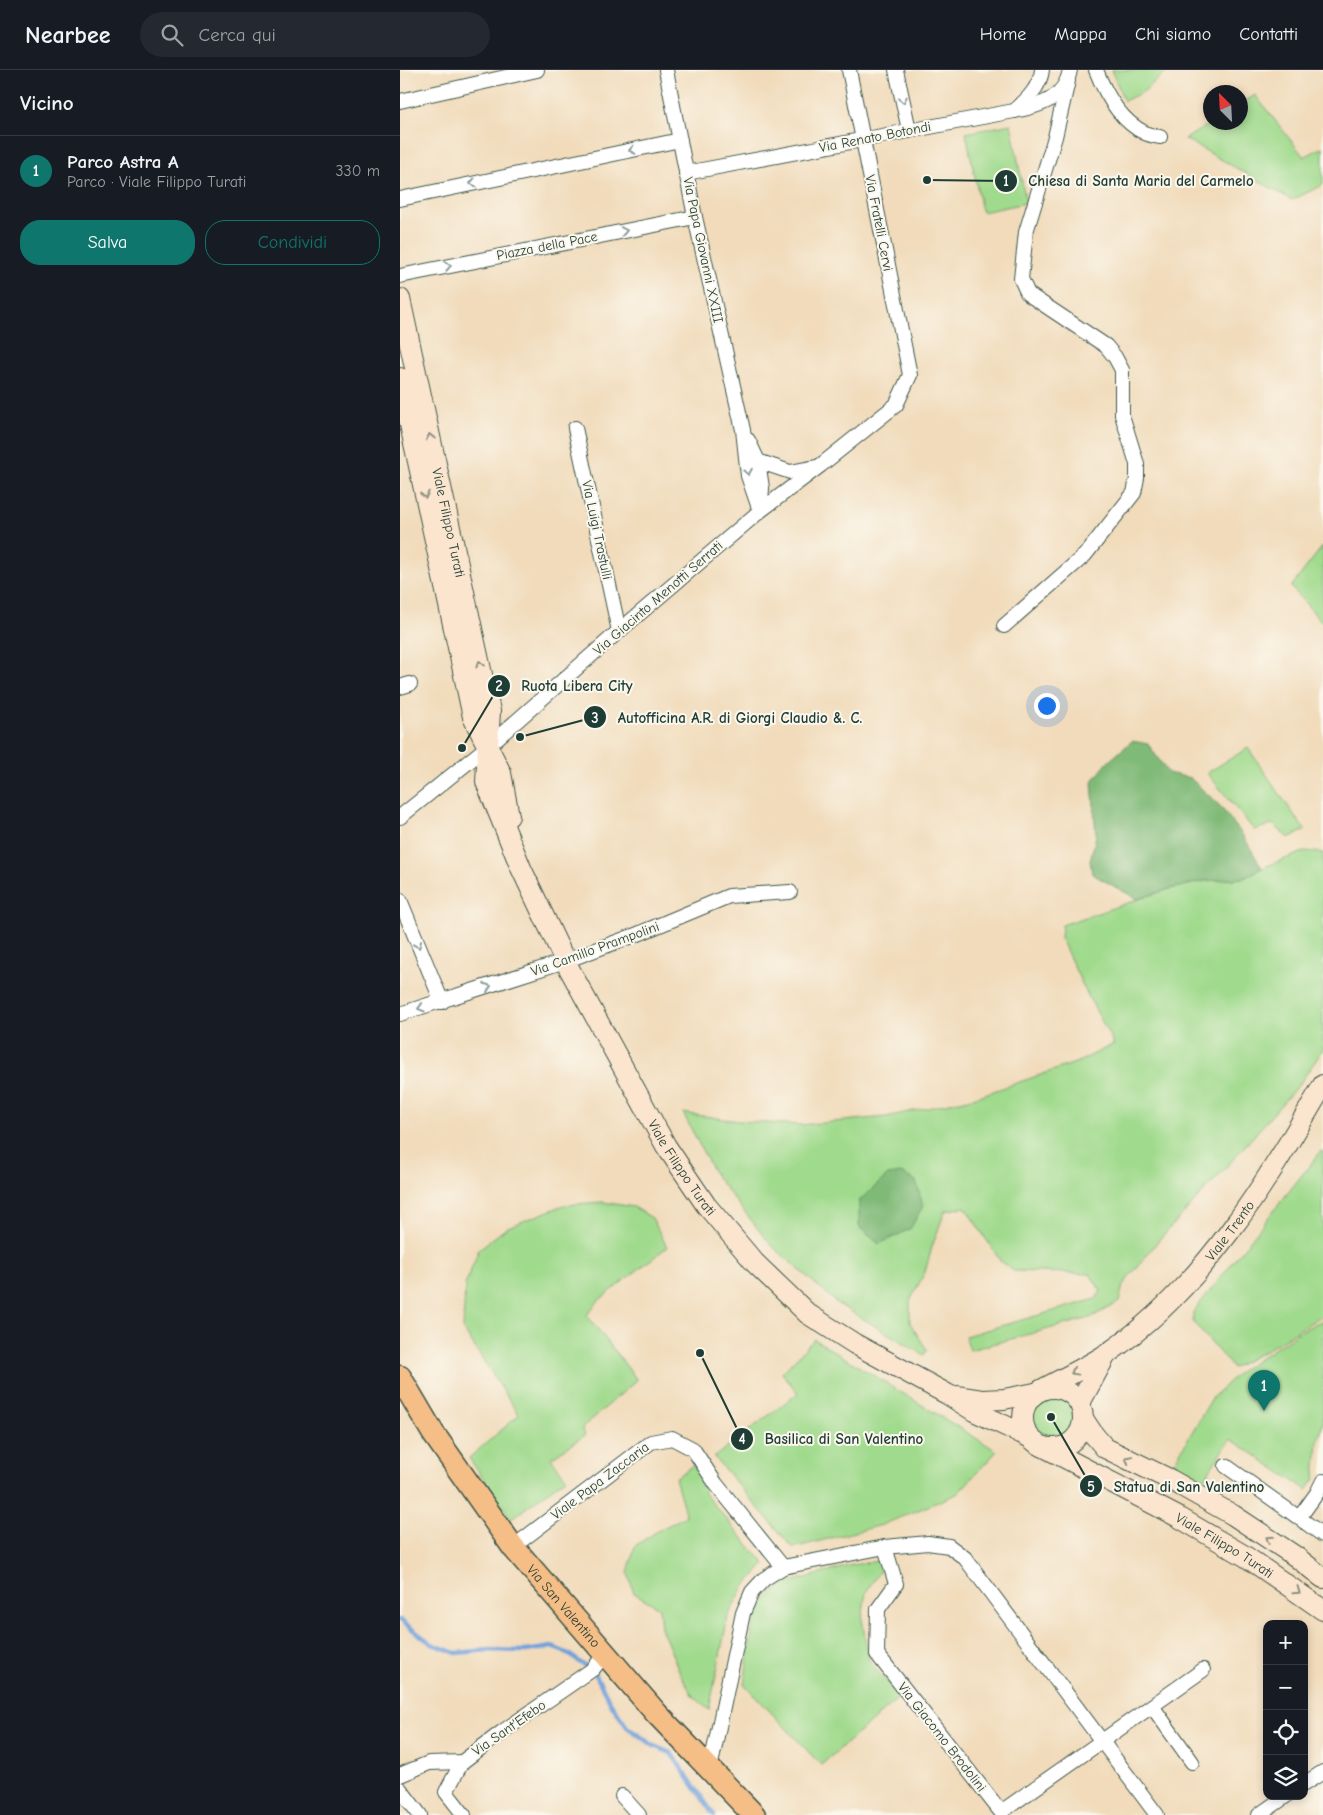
<!DOCTYPE html>
<html lang="it">
<head>
<meta charset="utf-8">
<style>
  body { margin:0; font-family:"Comic Neue",sans-serif; background:#242831; color:#f1f3f6 }
  .controls { position:absolute; right:15px; bottom:15px; display:grid; overflow:hidden; border-radius:10px; box-shadow:0 2px 8px #0003 }
  .controls button { width:45px; height:45px; display:grid; place-items:center; padding:0; border:0; border-bottom:1px solid #363941; background:#171b24; color:#f1f3f6; font:25px sans-serif }
  .compass { position:absolute; left:803px; top:15px; width:45px; height:45px; border-radius:50%; background:#171b24; box-shadow:0 2px 8px #0003; rotate:336deg }
  .you { position:absolute; left:646px; top:635px; width:18px; height:18px; margin:-12px; border:4px solid #fff; border-radius:50%; background:#1a73e8; box-shadow:0 0 0 8px #1a73e833 }
  .badge { display:grid; place-items:center; width:32px; height:32px; border-radius:50%; background:#0f766e; color:#fff; font-size:16px; font-weight:700 }
  .pin { position:absolute; translate:-50% -41px; filter:drop-shadow(0 1px 2px #0008) }
  .pin::after { content:''; position:absolute; top:26px; width:18px; height:15px; background:inherit; clip-path:polygon(0 0,100% 0,50% 100%) }
  .list { margin:0; padding:0; list-style:none }
  h2 { display:flex; justify-content:space-between; align-items:center; height:65px; margin:0; padding:0 20px; font-size:21px }
  h2 small { font-size:16px; font-weight:400; color:#9ea1a6 }
  .list li { display:grid; grid-template-columns:32px 1fr auto; gap:15px; align-items:center; box-sizing:border-box; height:70px; padding:0 20px; border-top:1px solid #363941 }
  .list b { display:block; font-size:19px; white-space:nowrap }
  .list p { margin:0; font-size:16px; white-space:nowrap; color:#9ea1a6 }
  .list em { font-size:16px; font-style:normal; color:#9ea1a6 }
  .actions { display:flex; gap:10px; padding:15px 20px }
  .actions a { flex:1; padding:11px 0; border:1px solid #0f766e; border-radius:20px; text-align:center; font-size:18px; color:#0f766e }
  .actions .main { background:#0f766e; color:#fff }
  .icon { flex:none; width:28px; height:28px; fill:none; stroke:currentColor; stroke-width:2; stroke-linecap:round; stroke-linejoin:round }
  .map { position:relative; flex:none; width:923px; height:1745px; overflow:hidden }
  header { display:flex; align-items:center; gap:30px; box-sizing:border-box; height:70px; padding:0 25px; background:#171b24; border-bottom:1px solid #363941 }
  header strong { font-size:24px }
  nav { display:flex; gap:28px; margin-inline-start:auto; font-size:18px }
  .search { width:350px; height:45px; background:#242831; display:flex; align-items:center; gap:12px; box-sizing:border-box; padding:0 18px; border-radius:28px; color:#9ea1a6; font-size:19px }
  main { display:flex }
  aside { flex:1; background:#171b24 }
  .map>svg:first-child { display:block }
</style>
</head>
<body>
<header>
<strong>Nearbee</strong>
<div class="search"><svg class="icon" aria-label="search" viewBox="0 0 24 24"><circle cx="10" cy="10" r="6"/><path d="M15 15l6 6"/></svg>Cerca qui</div>
<nav><a>Home</a><a>Mappa</a><a>Chi siamo</a><a>Contatti</a></nav>
</header>
<main>
<aside>
<h2>Vicino<small></small></h2>
<ul class="list">
<li><span class="badge">1</span><div><b>Parco Astra A</b><p>Parco · Viale Filippo Turati</p></div><em>330 m</em></li>
</ul>
<div class="actions"><a class="main">Salva</a><a>Condividi</a></div>
</aside>
<div class="map">
<svg width="923" height="1745" viewBox="0 0 923 1745">
  <rect width="100%" height="100%" fill="#fbf7ec"/>
  <filter id="ink" filterUnits="userSpaceOnUse"><feTurbulence type="fractalNoise" baseFrequency=".02" numOctaves="2"/><feDisplacementMap in="SourceGraphic" scale="10" xChannelSelector="R" yChannelSelector="G"/><feConvolveMatrix kernelMatrix="1 2 1 2 8 2 1 2 1" color-interpolation-filters="sRGB"/></filter>
  <filter id="wash" filterUnits="userSpaceOnUse"><feTurbulence type="fractalNoise" baseFrequency=".0096" numOctaves="4" result="noise"/><feDisplacementMap in="SourceGraphic" scale="20" xChannelSelector="R" yChannelSelector="G"/><feGaussianBlur stdDeviation="1.12" result="paint"/><feColorMatrix in="noise" values="0 0 0 0 0 0 0 0 0 0 0 0 0 0 0 0 0 1.4 0 .05"/><feComposite in="paint" operator="in"/></filter>
  <g filter="url(#wash)">
    <rect width="100%" height="100%" fill="#f1dbbb"/>
    <!-- green -->
    <g fill="#a0da8d" stroke="#608c60">
      <polygon points="712,0 768,0 743,22 724,31"/>
      <polygon points="855,25 904,87 923,77 923,115 892,130 785,69 811,53 841,52 841,34"/>
      <polygon points="611,54 626,133 582,142 566,63"/>
      <polygon points="923,476 923,553 891,517"/>
      <polygon points="848,678 901,755 906,760 888,768 873,754 854,760 807,703"/>
      <polygon points="906,781 923,783 923,980 900,1013 823,1101 757,1172 723,1215 719,1232 690,1248 570,1280 565,1266 696,1229 701,1221 690,1204 614,1201 601,1192 565,1137 545,1141 532,1177 525,1202 510,1231 510,1253 527,1280 524,1285 438,1234 371,1175 315,1105 283,1043 338,1051 401,1055 486,1047 573,1028 678,992 714,974 685,920 661,869 662,855 766,820 805,811 844,808 862,798"/>
      <polygon points="922,1080 923,1081 923,1245 868,1279 833,1298 793,1252 793,1242"/>
      <polygon points="203,1132 234,1137 252,1148 267,1177 198,1231 187,1245 237,1310 182,1358 185,1365 151,1388 166,1408 111,1449 69,1388 119,1345 63,1259 65,1215 79,1179 108,1157 164,1135"/>
      <polygon points="923,1250 923,1354 918,1371 915,1409 907,1420 831,1369 803,1410 800,1419 768,1403 812,1328 839,1302 901,1261"/>
      <polygon points="414,1269 597,1381 557,1424 482,1455 393,1478 314,1387 398,1323 382,1303"/>
      <circle cx="651" cy="1348" r="23"/>
      <polygon points="294,1395 309,1416 303,1422 365,1494 343,1518 328,1546 309,1640 292,1625 281,1605 261,1558 259,1538 234,1523 228,1503 235,1476 259,1460 286,1446 275,1408"/>
      <polygon points="478,1491 483,1496 466,1522 462,1549 469,1591 500,1627 421,1695 344,1614 352,1562 358,1537 370,1525 384,1514 452,1495"/>
    </g>
    <!-- forest -->
    <g fill="#80ba78" stroke="#507c56">
      <polygon points="732,671 748,674 768,703 790,708 819,735 842,764 862,798 844,808 805,811 766,820 737,829 692,804 690,791 696,765 692,712 708,692"/>
      <polygon points="501,1103 516,1111 523,1136 510,1159 479,1174 459,1157 459,1131 488,1105"/>
    </g>
    <g fill="none" stroke-linecap="round" stroke-linejoin="round">
      <!-- stream -->
      <polyline stroke="#71a1db" stroke-width="4.5" points="0,1550 32,1574 56,1583 89,1580 126,1581 152,1577 167,1583 195,1603 210,1632 227,1657 254,1676 271,1683 314,1745"/>
    </g>
  </g>
  <g filter="url(#ink)">
    <g fill="none" stroke-linecap="round" stroke-linejoin="round">
      <!-- street casing -->
      <g stroke="#3e5548" stroke-width="16">
        <g id="street">
          <polyline points="266,0 295,147 343,360 348,406 360,441"/>
          <polyline points="496,0 509,60"/>
          <path d="M696,0C705,23 720,51 745,63C749,65 755,66 760,67"/>
          <polyline points="0,31 137,0"/>
          <path d="M615,41C640,36 665,29 670,0"/>
          <path d="M286,103L614,41C627,30 640,17 642,0"/>
          <polyline points="0,129 280,70"/>
          <polyline points="0,206 295,147"/>
          <polyline points="175,358 219,561"/>
          <polyline points="348,370 358,391 390,402 416,397"/>
          <polyline points="358,391 362,418 361,433"/>
          <polyline points="604,556 685,485 734,423 737,408 737,394 722,345 722,300 715,287 706,276 628,224 621,209 626,162 655,67 668,11"/>
          <polyline points="0,617 10,614"/>
          <polyline points="0,747 87,677 219,561 360,441 421,395 496,335 510,305 449,0"/>
          <polyline points="0,830 42,932"/>
          <polyline points="0,944 165,891 238,864 329,826 390,822"/>
          <polyline points="826,1396 923,1465"/>
          <polyline points="899,1448 917,1423 923,1411"/>
          <polyline points="113,1477 251,1372 272,1368 293,1379 316,1414 383,1497"/>
          <polyline points="485,1477 496,1514 478,1539 477,1584 601,1742 803,1600"/>
          <polyline points="752,1636 792,1692"/>
          <polyline points="62,1692 46,1722 64,1745"/>
          <polyline points="310,1699 343,1543 352,1522 364,1509 383,1497 485,1477 528,1473 549,1476 565,1488 757,1745"/>
          <polyline points="0,1705 29,1693 62,1692 102,1662 193,1599 205,1584"/>
          <polyline points="904,1714 923,1702"/>
          <polyline points="0,1719 20,1745"/>
          <polyline points="222,1726 239,1745"/>
          <polyline points="859,1745 886,1726"/>
        </g>
      </g>
      <!-- secondary casing -->
      <g stroke="#3e5548" stroke-width="22">
        <g id="secondary">
          <path id="s1" d="M0,229L90,641L86,712L121,798L165,891L266,1076L306,1135L355,1193L408,1244L455,1274L547,1324L574,1341L629,1367"/>
          <polyline points="0,308 73,647 101,703 109,746"/>
          <circle cx="653" cy="1348" r="30"/>
          <path id="s2" d="M641,1320C663,1308 687,1297 708,1283C803,1218 866,1113 923,1015"/>
          <polyline points="558,1326 583,1330 604,1329 635,1323"/>
          <polyline points="680,1333 707,1283"/>
          <polyline points="684,1350 694,1365 705,1378 771,1410 833,1445 895,1486 923,1508"/>
          <path id="s3" d="M642,1376L780,1448L845,1486L923,1540"/>
        </g>
      </g>
      <!-- primary casing -->
      <g stroke="#3e5548" stroke-width="25">
        <g id="primary">
          <path id="s4" d="M0,1307L33,1363L113,1477L257,1644L354,1745"/>
        </g>
      </g>
      <!-- street -->
      <use href="#street" stroke="#fff" stroke-width="14"/>
      <!-- secondary -->
      <use href="#secondary" stroke="#fbe5cf" stroke-width="20"/>
      <!-- primary -->
      <use href="#primary" stroke="#f6be87" stroke-width="22"/>
    </g>
    <!-- one-way arrows -->
    <defs><path id="oneway-chevron" d="M-2-3.5L2.5 0L-2 3.5" fill="none" stroke-width="1.6" stroke-linecap="round" stroke-linejoin="round" transform="scale(1.25)"/></defs>
    <g stroke="#8f9e9a">
      <use href="#oneway-chevron" transform="translate(503 30) rotate(78)"/>
      <use href="#oneway-chevron" transform="translate(232 80) rotate(168)"/>
      <use href="#oneway-chevron" transform="translate(73 113) rotate(168)"/>
      <use href="#oneway-chevron" transform="translate(224 161) rotate(-11)"/>
      <use href="#oneway-chevron" transform="translate(48 196) rotate(-11)"/>
      <use href="#oneway-chevron" transform="translate(348 402) rotate(80)"/>
      <use href="#oneway-chevron" transform="translate(18 875) rotate(68)"/>
      <use href="#oneway-chevron" transform="translate(88 917) rotate(-18)"/>
      <use href="#oneway-chevron" transform="translate(21 938) rotate(163)"/>
    </g>
    <g stroke="#8d9182">
      <use href="#oneway-chevron" transform="translate(30 367) rotate(-102)"/>
      <use href="#oneway-chevron" transform="translate(25 425) rotate(78)"/>
      <use href="#oneway-chevron" transform="translate(80 594) rotate(-102)"/>
      <use href="#oneway-chevron" transform="translate(674 1302) rotate(151)"/>
      <use href="#oneway-chevron" transform="translate(728 1389) rotate(-153)"/>
      <use href="#oneway-chevron" transform="translate(869 1469) rotate(-146)"/>
      <use href="#oneway-chevron" transform="translate(897 1521) rotate(35)"/>
    </g>
  </g>
  <g text-anchor="middle" dominant-baseline="central" stroke-width="4" stroke-linejoin="round" paint-order="stroke">
    <!-- street labels -->
    <g font-size="14" fill="#1f3d34" stroke="#fbf7ec">
      <text transform="translate(475 67) rotate(-11)">Via Renato Botondi</text>
      <text transform="translate(479 153) rotate(79)">Via Fratelli Cervi</text>
      <text transform="translate(147 176) rotate(-11)">Piazza della Pace</text>
      <text transform="translate(303 180) rotate(78)">Via Papa Giovanni XXIII</text>
      <text stroke="none"><textPath href="#s1" startOffset="229">Viale Filippo Turati</textPath></text>
      <text transform="translate(197 460) rotate(78)">Via Luigi Trastulli</text>
      <text transform="translate(258 528) rotate(-41)">Via Giacinto Menotti Serrati</text>
      <text transform="translate(195 879) rotate(-20)">Via Camillo Prampolini</text>
      <text stroke="none"><textPath href="#s1" startOffset="926">Viale Filippo Turati</textPath></text>
      <text stroke="none"><textPath href="#s2" startOffset="250">Viale Trento</textPath></text>
      <text transform="translate(200 1411) rotate(-37)">Viale Papa Zaccaria</text>
      <text stroke="none"><textPath href="#s3" startOffset="208">Viale Filippo Turati</textPath></text>
      <text stroke="none"><textPath href="#s4" startOffset="282">Via San Valentino</textPath></text>
      <text transform="translate(109 1658) rotate(-35)">Via Sant'Efebo</text>
      <text transform="translate(542 1667) rotate(52)">Via Giacomo Brodolini</text>
    </g>
  </g>
  <!-- callouts -->
  <path fill="none" stroke="#1f3d34" stroke-width="2" d="M527 110L606 111M62 678L99 616M120 667L195 647M300 1283L342 1369M651 1347L691 1416"/>
  <g fill="#1f3d34" stroke="#fbf7ec" stroke-width="2">
    <circle cx="527" cy="110" r="5"/>
    <circle cx="62" cy="678" r="5"/>
    <circle cx="120" cy="667" r="5"/>
    <circle cx="300" cy="1283" r="5"/>
    <circle cx="651" cy="1347" r="5"/>
    <circle cx="606" cy="111" r="12"/>
    <circle cx="99" cy="616" r="12"/>
    <circle cx="195" cy="647" r="12"/>
    <circle cx="342" cy="1369" r="12"/>
    <circle cx="691" cy="1416" r="12"/>
  </g>
  <g font-size="15" text-anchor="middle" font-weight="bold" fill="#fff">
    <text x="606" y="116">1</text>
    <text x="99" y="621">2</text>
    <text x="195" y="653">3</text>
    <text x="342" y="1374">4</text>
    <text x="691" y="1422">5</text>
  </g>
  <g font-size="15" text-anchor="middle" font-weight="bold" fill="#1f3d34" stroke="#fbf7ec" stroke-width="4" stroke-linejoin="round" paint-order="stroke">
    <text x="741" y="116">Chiesa di Santa Maria del Carmelo</text>
    <text x="177" y="621">Ruota Libera City</text>
    <text x="340" y="653">Autofficina A.R. di Giorgi Claudio &amp;. C.</text>
    <text x="444" y="1374">Basilica di San Valentino</text>
    <text x="789" y="1422">Statua di San Valentino</text>
  </g>
</svg>
<div class="controls">
<button>+</button>
<button>−</button>
<button><svg class="icon" aria-label="locate" viewBox="0 0 24 24"><circle cx="12" cy="12" r="6"/><path d="M12 2v4M12 18v4M2 12h4M18 12h4"/></svg></button>
<button><svg class="icon" aria-label="layers" viewBox="0 0 24 24"><path d="M12 4l9 5-9 5-9-5zM3 14l9 5 9-5"/></svg></button>
</div>
<svg class="compass" viewBox="-18 -18 36 36"><path d="M0-13l5 13h-10z" fill="#e53935"/><path d="M0 13l5-13h-10z" fill="#9ea1a6"/></svg>
<div class="you"></div>
<div class="pin badge" style="left:864px;top:1341px">1</div>
</div>
</main>
</body>
</html>
